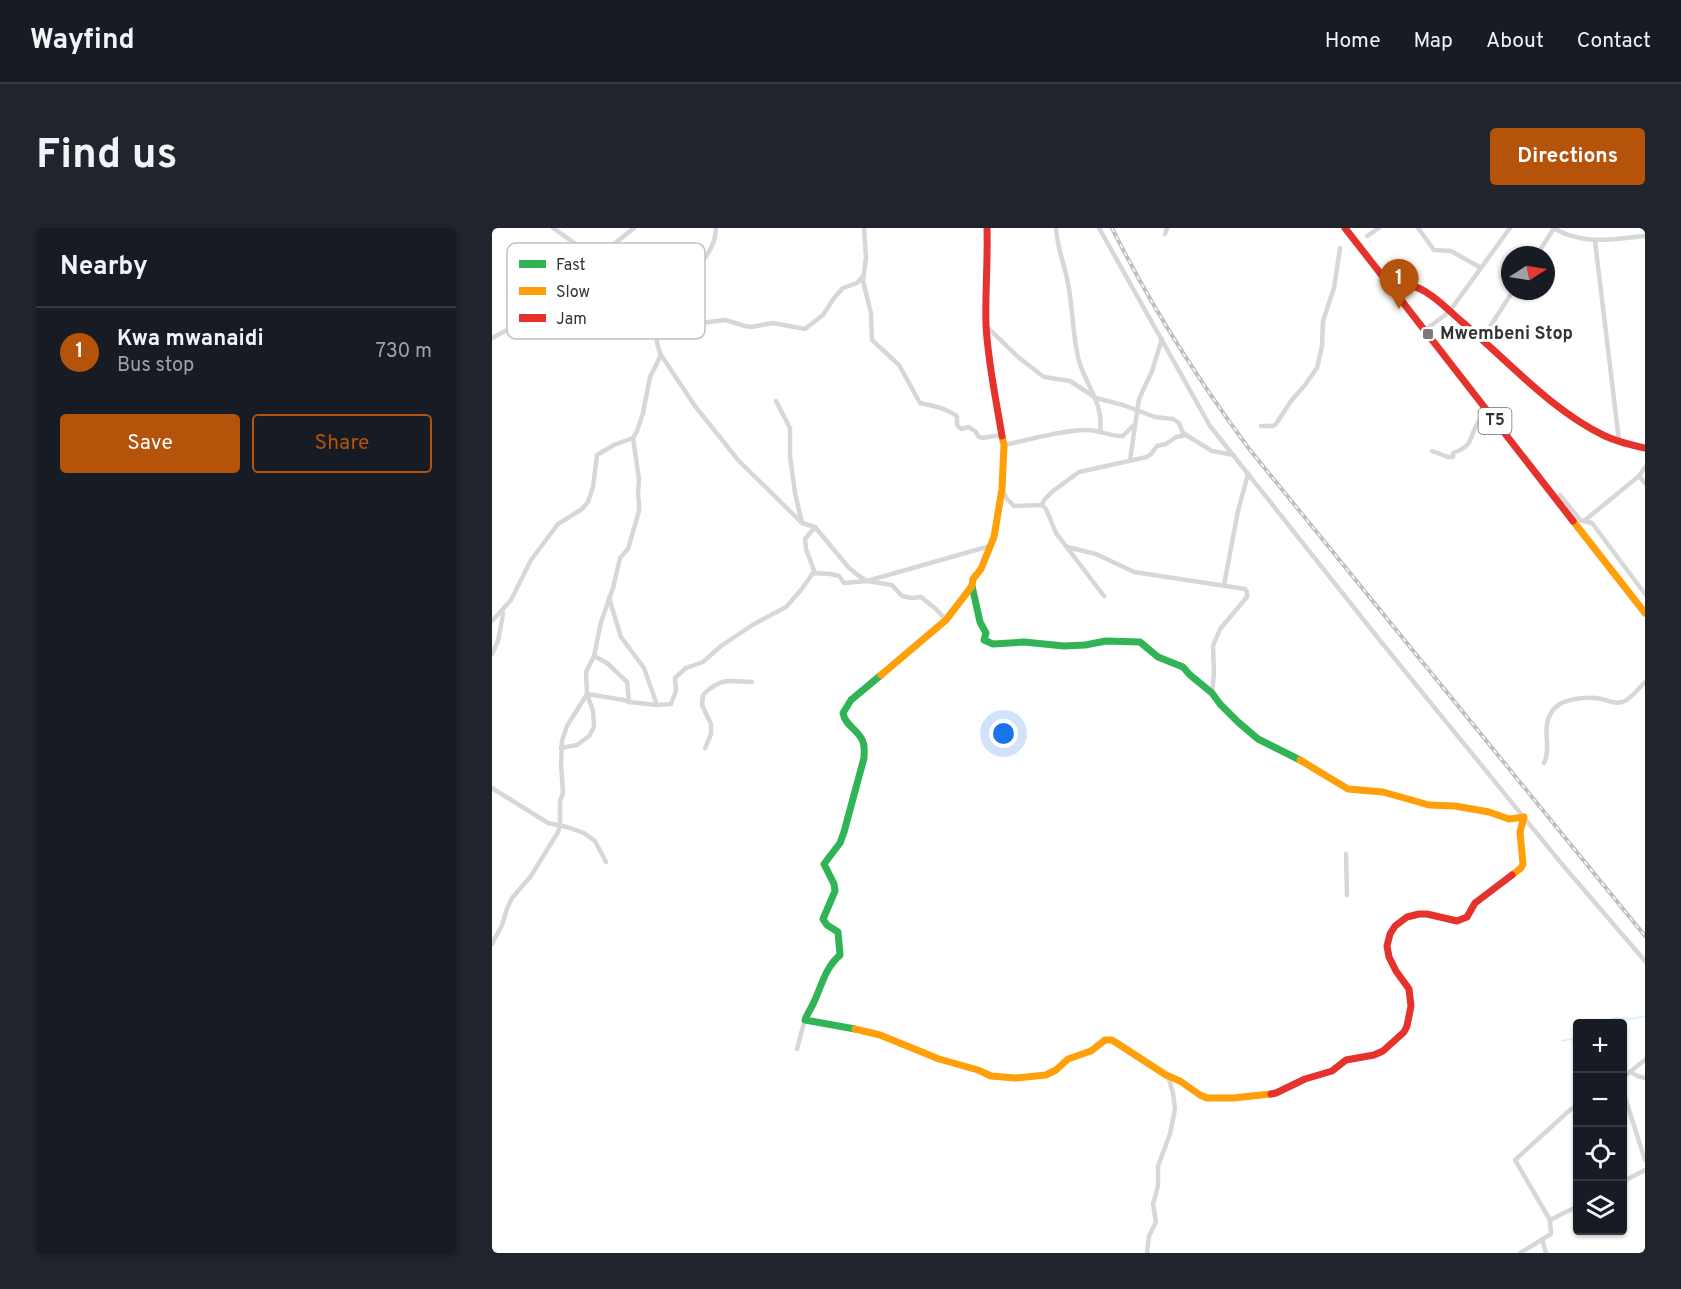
<!DOCTYPE html>
<html lang="en">
<head>
<meta charset="utf-8">
<style>
  body { margin:0; font-family:Overpass,sans-serif; background:#20242c; color:#f1f3f6 }
  .controls { position:absolute; right:18px; bottom:18px; display:grid; overflow:hidden; border-radius:6px; box-shadow:0 2px 4px #0004 }
  .controls button { width:54px; height:54px; display:grid; place-items:center; padding:0; border:0; border-bottom:2px solid #363941; background:#171b24; color:#f1f3f6; font:30px sans-serif }
  .compass { position:absolute; left:1009px; top:18px; width:54px; height:54px; border-radius:50%; background:#171b24; box-shadow:0 2px 4px #0004; rotate:78deg }
  .you { position:absolute; left:512px; top:506px; width:21px; height:21px; margin:-15px; border:4px solid #fff; border-radius:50%; background:#1a73e8; box-shadow:0 0 0 9px #1a73e833 }
  .badge { display:grid; place-items:center; width:39px; height:39px; border-radius:50%; background:#b45309; color:#fff; font-size:20px; font-weight:700 }
  .pin { position:absolute; translate:-50% -50px; filter:drop-shadow(0 2px 3px #0008) }
  .pin::after { content:''; position:absolute; top:32px; width:21px; height:18px; background:inherit; clip-path:polygon(0 0,100% 0,50% 100%) }
  .list { margin:0; padding:0; list-style:none }
  h2 { display:flex; justify-content:space-between; align-items:center; height:78px; margin:0; padding:0 24px; font-size:26px }
  h2 small { font-size:20px; font-weight:400; color:#9ea1a6 }
  .list li { display:grid; grid-template-columns:39px 1fr auto; gap:18px; align-items:center; box-sizing:border-box; height:90px; padding:0 24px; border-top:2px solid #363941 }
  .list b { display:block; font-size:22px; white-space:nowrap }
  .list p { margin:0; font-size:20px; white-space:nowrap; color:#9ea1a6 }
  .list em { font-size:20px; font-style:normal; color:#9ea1a6 }
  .actions { display:flex; gap:12px; padding:18px 24px }
  .actions a { flex:1; padding:14px 0; border:2px solid #b45309; border-radius:6px; text-align:center; font-size:21px; color:#b45309 }
  .actions .main { background:#b45309; color:#fff }
  .icon { flex:none; width:33px; height:33px; fill:none; stroke:currentColor; stroke-width:2; stroke-linecap:round; stroke-linejoin:round }
  .map { position:relative; flex:none; width:1153px; height:1025px; overflow:hidden; border-radius:6px }
  header { display:flex; align-items:center; gap:36px; box-sizing:border-box; height:84px; padding:0 30px; background:#171b24; border-bottom:2px solid #363941 }
  header strong { font-size:28px }
  nav { display:flex; gap:33px; margin-inline-start:auto; font-size:21px }
  .intro { display:flex; align-items:center; justify-content:space-between; box-sizing:border-box; height:144px; padding:0 36px }
  h1 { margin:0; font-size:42px }
  .button { padding:15px 27px; border-radius:6px; background:#b45309; color:#fff; font-size:21px; font-weight:700 }
  main { display:flex; gap:36px; padding:0 36px }
  aside { flex:1; background:#171b24; border-radius:6px; box-shadow:0 2px 4px #0004 }
  .map>svg:first-child { display:block }
</style>
</head>
<body>
<header>
<strong>Wayfind</strong>
<nav><a>Home</a><a>Map</a><a>About</a><a>Contact</a></nav>
</header>
<div class="intro"><h1>Find us</h1><a class="button">Directions</a></div>
<main>
<aside>
<h2>Nearby<small></small></h2>
<ul class="list">
<li><span class="badge">1</span><div><b>Kwa mwanaidi</b><p>Bus stop</p></div><em>730 m</em></li>
</ul>
<div class="actions"><a class="main">Save</a><a>Share</a></div>
</aside>
<div class="map">
<svg width="1153" height="1025" viewBox="0 0 1153 1025">
  <rect width="100%" height="100%" fill="#fff"/>
  <g fill="none" stroke-linecap="round" stroke-linejoin="round">
    <!-- stream -->
    <g stroke="#ddebf3" stroke-width="1.5">
      <polyline points="1113,796 1121,790 1140,791 1153,788"/>
      <polyline points="1070,813 1080,811 1083,815 1086,807"/>
    </g>
    <!-- street -->
    <g stroke="#d7d7d7" stroke-width="4.5">
      <polyline points="61,0 88,19 107,29 127,44 155,73 170,85 189,92 192,97 199,100 201,96 233,92 253,98 259,99 281,95 313,101 331,87 342,70 351,60 365,55 371,48"/>
      <path d="M224,0C224,46 144,72 169,127L203,178L246,232L310,295L323,299L357,340L367,348L375,353L400,357L410,368L419,370L429,369L444,381L454,392"/>
      <path d="M372,0L374,30L371,53L379,85L380,112L407,137L428,175C442,178 453,180 465,188V197L469,201L477,199L484,204L486,208L490,210L510,207"/>
      <path d="M564,0C565,18 571,33 575,50C581,77 580,106 587,133C594,157 612,176 608,203"/>
      <polyline points="607,0 718,198 890,415 1069,635 1153,733"/>
      <polyline points="926,0 942,22 959,23 989,40"/>
      <path d="M1061,0C1094,18 1118,11 1153,8"/>
      <polyline points="673,6 675,0"/>
      <polyline points="875,8 887,0"/>
      <polyline points="1103,13 1127,213"/>
      <polyline points="1045,27 1062,0"/>
      <polyline points="494,98 526,129 552,149 578,153 604,170 631,177 663,189 681,191 687,195 691,205 720,223 742,227"/>
      <polyline points="933,102 957,84 1018,0"/>
      <polyline points="0,110 32,93 81,49 142,0"/>
      <polyline points="990,111 1021,63"/>
      <polyline points="284,173 298,200 298,228 303,265 310,295"/>
      <polyline points="769,198 781,198 784,196 799,173 813,157 825,140 830,118 831,93 842,60 848,20"/>
      <path d="M512,217C537,212 569,202 595,202C608,202 619,209 631,208L642,197"/>
      <path d="M940,223L956,229H961V225C983,217 976,210 986,195C988,190 992,186 995,182"/>
      <polyline points="638,232 647,171 660,143 670,111"/>
      <polyline points="1147,248 1153,255"/>
      <polyline points="510,261 515,271 522,278 550,277 554,281 564,305 612,368"/>
      <polyline points="1068,267 1088,292 1100,295 1153,366"/>
      <polyline points="550,277 552,272 561,263 587,244 655,229 659,226 665,218 674,216 684,209 694,207"/>
      <polyline points="1092,293 1147,248 1153,239"/>
      <polyline points="323,299 313,311 314,321 323,345"/>
      <polyline points="575,319 604,326 642,344 753,361 755,364 755,369 728,401 721,418 722,446 720,465"/>
      <polyline points="732,357 746,283 756,246"/>
      <polyline points="117,370 129,409 152,440 165,477"/>
      <polyline points="0,393 19,372 39,332 66,296 90,281 96,274 101,259 105,227 122,217 141,210 145,203 151,185 158,149 169,127"/>
      <polyline points="0,426 6,413 11,386 10,383"/>
      <polyline points="102,428 115,435 135,454 137,474 165,477 179,476 184,463 183,450 194,440 211,434 229,418 262,396 294,379 309,362 321,345 339,346 347,348 352,355 375,353 498,318"/>
      <polyline points="95,466 132,472 137,474"/>
      <polyline points="69,520 85,517 97,508 102,499 101,483 95,466 94,444 102,428 109,394 121,360 128,330 136,321 147,283 147,274 146,267 147,251 141,210"/>
      <path d="M213,520L219,506V496L210,477L211,467C229,449 236,453 260,454"/>
      <path d="M1052,535C1060,519 1049,501 1059,485C1067,470 1095,468 1110,471C1117,473 1125,477 1133,473C1140,469 1147,460 1153,454"/>
      <polyline points="0,560 56,595 75,599 92,605 103,613 114,634"/>
      <polyline points="854,626 855,667"/>
      <polyline points="0,716 10,697 15,681 20,670 39,648 66,604 68,597 68,573 71,565 69,535 70,513 75,498 95,466"/>
      <polyline points="305,821 313,791"/>
      <polyline points="1139,844 1145,848 1153,850"/>
      <polyline points="1130,850 1153,832"/>
      <polyline points="1130,860 1153,932"/>
      <polyline points="1130,954 1153,942"/>
      <polyline points="1058,992 1023,932 1079,881 1086,878"/>
      <polyline points="1050,1011 1054,1025"/>
      <polyline points="655,1025 657,1008 664,994 661,976 666,958 666,938 678,906 683,881 681,865 676,848"/>
      <polyline points="1028,1025 1059,1006 1058,992 1086,978"/>
    </g>
    <!-- fast -->
    <g stroke="#30b455" stroke-width="7">
      <polyline points="480,358 488,394 494,405 492,412 501,416 532,414 572,418 593,417 614,413 648,414 666,429 691,439 698,447 720,465 728,476 746,494 766,511 808,532"/>
      <path d="M363,801L313,792C315,786 319,781 322,774C330,757 333,740 348,727L346,704L335,697L331,691L343,663L342,656L332,636L348,615L352,604L372,530C372,525 373,519 371,514C367,502 353,498 351,485L359,472L389,447"/>
    </g>
    <!-- slow -->
    <g stroke="#ff9f0a" stroke-width="7">
      <polyline points="1081,293 1153,385"/>
      <polyline points="389,447 454,392 480,358 481,351 489,341 502,309 510,261 512,217 510,208"/>
      <polyline points="808,532 856,561 891,564 937,577 963,578 997,584 1017,591 1032,589 1028,604 1031,636 1029,640 1020,647"/>
      <polyline points="363,801 388,807 447,831 486,842 499,848 523,850 554,847 564,842 576,831 599,823 613,812 620,812 674,847 688,853 708,867 715,870 741,870 779,866"/>
    </g>
    <!-- jam -->
    <g stroke="#e5322d" stroke-width="7">
      <path d="M495,0C496,33 493,65 494,97C496,135 504,171 510,208"/>
      <polyline points="853,0 1081,293"/>
      <path d="M902,63L917,57C937,61 955,81 969,93C1015,132 1059,182 1113,208C1126,214 1139,217 1153,220"/>
      <polyline points="779,866 784,865 813,851 840,843 854,832 882,827 891,823 912,804 915,798 919,778 917,761 904,743 897,729 895,718 898,706 903,698 915,689 927,686 935,686 965,693 975,689 983,675 1020,647"/>
    </g>
    <!-- rail casing -->
    <g stroke="#bebebe" stroke-width="4">
      <path id="rail" d="M620,0C659,78 706,152 758,222L1153,708"/>
    </g>
    <!-- rail -->
    <use href="#rail" stroke="#fff" stroke-width="1.5" stroke-dasharray="4.5" stroke-linecap="butt"/>
  </g>
  <!-- markers -->
  <rect fill="#7a7a7a" stroke="#fff" stroke-width="2" x="930" y="100" width="12" height="12" rx="3"/>
  <g text-anchor="middle" dominant-baseline="central" stroke-width="6" stroke-linejoin="round" paint-order="stroke">
    <!-- shield labels -->
    <rect fill="#fff" stroke="#707070" stroke-width="1.5" x="986.5" y="180" width="33" height="26" rx="4.5"/>
    <g font-size="16" font-weight="bold" fill="#333">
      <text x="1003" y="193">T5</text>
    </g>
    <!-- poi labels -->
    <g font-size="18" font-weight="bold" fill="#333" stroke="#fff" text-anchor="start">
      <text x="948" y="106">Mwembeni Stop</text>
    </g>
  </g>
  <!-- legend -->
  <rect x="15" y="15" width="198" height="96" rx="9" fill="#fff" stroke="#c2c2c2" stroke-width="1.5"/>
  <rect x="27" y="32" width="27" height="8" fill="#30b455"/>
  <rect x="27" y="59" width="27" height="8" fill="#ff9f0a"/>
  <rect x="27" y="86" width="27" height="8" fill="#e5322d"/>
  <g font-size="16" fill="#333">
    <text x="64" y="42">Fast</text>
    <text x="64" y="69">Slow</text>
    <text x="64" y="96">Jam</text>
  </g>
</svg>
<div class="controls">
<button>+</button>
<button>−</button>
<button><svg class="icon" aria-label="locate" viewBox="0 0 24 24"><circle cx="12" cy="12" r="6"/><path d="M12 2v4M12 18v4M2 12h4M18 12h4"/></svg></button>
<button><svg class="icon" aria-label="layers" viewBox="0 0 24 24"><path d="M12 4l9 5-9 5-9-5zM3 14l9 5 9-5"/></svg></button>
</div>
<svg class="compass" viewBox="-18 -18 36 36"><path d="M0-13l5 13h-10z" fill="#e53935"/><path d="M0 13l5-13h-10z" fill="#9ea1a6"/></svg>
<div class="you"></div>
<div class="pin badge" style="left:907px;top:81px">1</div>
</div>
</main>
</body>
</html>
